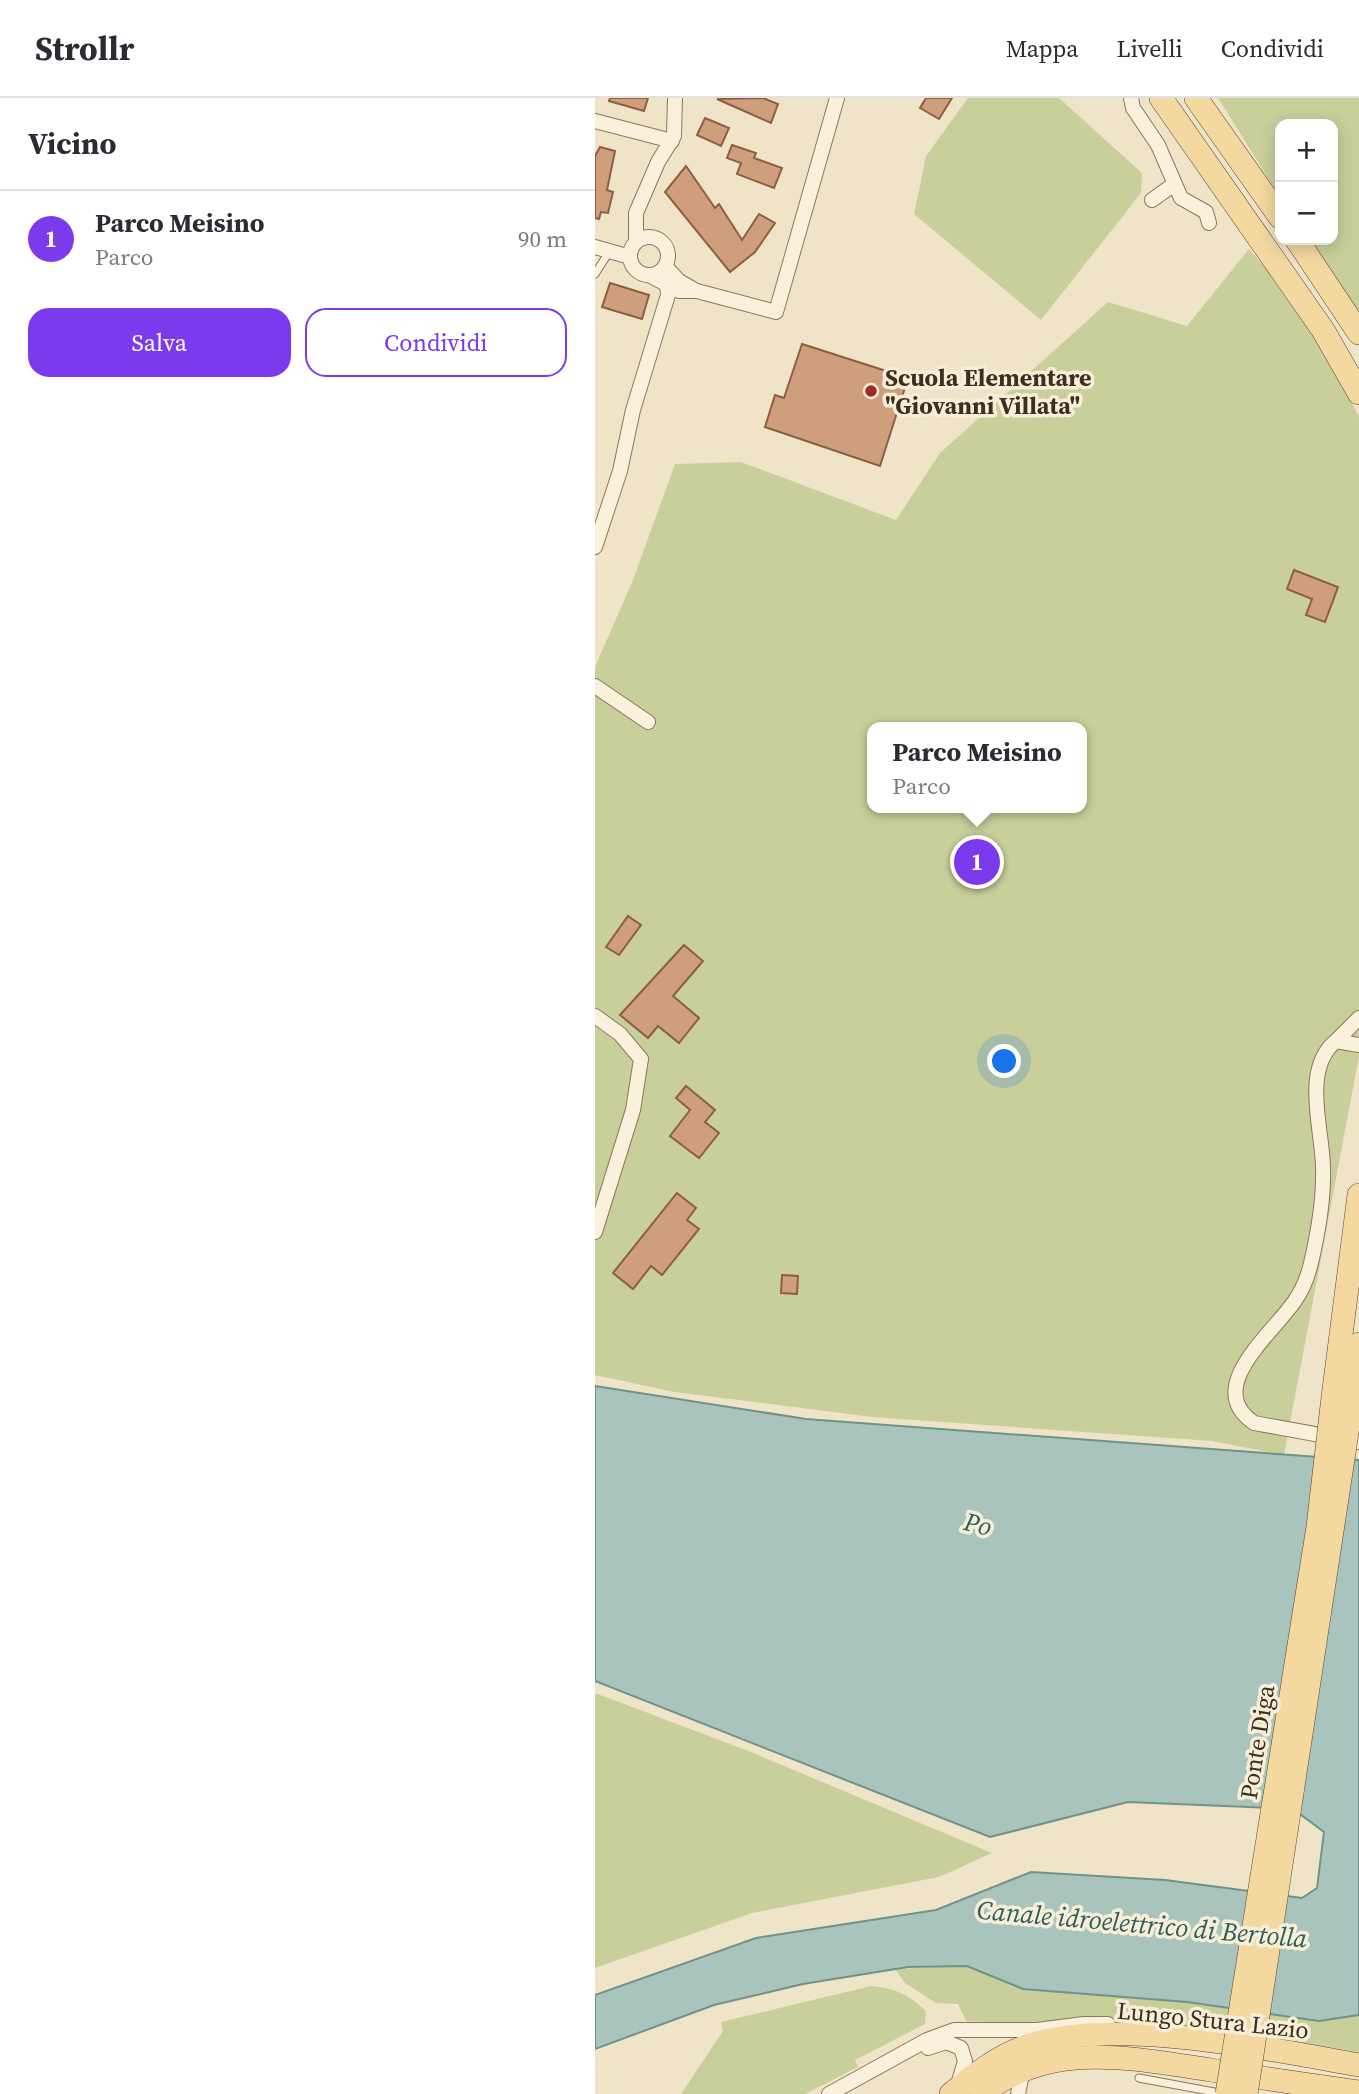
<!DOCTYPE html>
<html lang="it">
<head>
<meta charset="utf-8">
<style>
  body { margin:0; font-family:"Source Serif 4",serif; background:#f2f2f3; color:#2b2b33 }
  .controls { position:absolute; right:21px; top:21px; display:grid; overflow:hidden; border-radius:14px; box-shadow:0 4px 18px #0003 }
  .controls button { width:63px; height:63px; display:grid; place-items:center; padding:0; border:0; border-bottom:2px solid #e1e1e2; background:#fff; color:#2b2b33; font:35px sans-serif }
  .you { position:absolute; left:410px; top:964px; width:24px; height:24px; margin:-18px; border:5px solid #fff; border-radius:50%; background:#1a73e8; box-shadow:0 0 0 10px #1a73e833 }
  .badge { display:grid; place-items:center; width:46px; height:46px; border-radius:50%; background:#7c3aed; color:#fff; font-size:23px; font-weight:700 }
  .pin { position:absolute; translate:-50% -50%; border:4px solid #fff; box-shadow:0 2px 7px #0006 }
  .popup { position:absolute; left:272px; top:624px; width:220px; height:91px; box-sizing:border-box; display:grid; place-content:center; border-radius:14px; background:#fff; filter:drop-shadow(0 2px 5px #0005); font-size:23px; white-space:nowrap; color:#7c7c81 }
  .popup b { font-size:26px; color:#2b2b33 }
  .popup::after { content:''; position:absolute; left:50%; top:100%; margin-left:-14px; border:14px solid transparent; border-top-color:#fff }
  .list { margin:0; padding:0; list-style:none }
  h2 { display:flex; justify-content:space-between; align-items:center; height:91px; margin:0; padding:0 28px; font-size:30px }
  h2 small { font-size:23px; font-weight:400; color:#7c7c81 }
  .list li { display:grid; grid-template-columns:46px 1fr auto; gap:21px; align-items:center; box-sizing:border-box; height:98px; padding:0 28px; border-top:2px solid #e1e1e2 }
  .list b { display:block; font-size:26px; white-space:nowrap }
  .list p { margin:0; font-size:23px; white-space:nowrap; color:#7c7c81 }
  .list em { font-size:23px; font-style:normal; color:#7c7c81 }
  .actions { display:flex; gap:14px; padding:21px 28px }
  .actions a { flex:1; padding:16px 0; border:2px solid #7c3aed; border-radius:21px; text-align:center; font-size:24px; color:#7c3aed }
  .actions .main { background:#7c3aed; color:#fff }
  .map { position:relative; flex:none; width:764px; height:1996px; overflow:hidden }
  header { display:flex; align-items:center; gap:42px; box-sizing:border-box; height:98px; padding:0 35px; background:#fff; border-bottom:2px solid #e1e1e2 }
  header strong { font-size:33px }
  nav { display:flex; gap:38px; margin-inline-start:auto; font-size:24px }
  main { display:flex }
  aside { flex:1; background:#fff }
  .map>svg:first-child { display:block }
</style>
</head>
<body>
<header>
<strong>Strollr</strong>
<nav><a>Mappa</a><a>Livelli</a><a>Condividi</a></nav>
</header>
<main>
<aside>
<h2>Vicino<small></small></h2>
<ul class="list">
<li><span class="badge">1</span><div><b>Parco Meisino</b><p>Parco</p></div><em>90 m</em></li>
</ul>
<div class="actions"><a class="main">Salva</a><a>Condividi</a></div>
</aside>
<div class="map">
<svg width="764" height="1996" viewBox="0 0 764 1996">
  <rect width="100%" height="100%" fill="#f0e4c8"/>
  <!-- green -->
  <g fill="#c9cf9b" fill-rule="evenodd">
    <polygon points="373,0 464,0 547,75 546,95 446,222 319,116 331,58"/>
    <polygon points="623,0 764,0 764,224 712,142 738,142 738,26 685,26 685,99"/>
    <path d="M654,151L703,209L743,277L764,319V958L689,1357L617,1343L277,1319L79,1294L0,1277V569L38,482L80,366L146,364L301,422L345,355L513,204L592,228ZM277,629H487V710H277Z"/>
    <polygon points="0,1595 151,1652 397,1755 344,1779 157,1815 0,1870"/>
    <polygon points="372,1868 428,1891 592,1904 724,1923 764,1917 764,1954 702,1944 494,1921 431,1927 371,1923 363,1906 341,1905 310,1885 300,1871"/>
    <path d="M276,1888C300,1890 313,1896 331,1913L330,1926L260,1962L263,1969L210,1996H86L128,1933L126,1924Z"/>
  </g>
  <!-- water -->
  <polygon fill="#a9c4bc" stroke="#6f938a" stroke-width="2" points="0,1288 211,1321 764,1362 764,1917 724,1923 592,1904 428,1891 372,1868 313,1869 208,1886 119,1907 0,1951 0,1897 161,1840 341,1812 436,1774 570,1782 707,1800 722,1790 729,1734 698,1711 533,1704 395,1739 0,1583"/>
  <!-- building -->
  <g fill="#cf9f7d" stroke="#8d5f41" stroke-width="2">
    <polygon points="15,0 53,0 49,13 14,3"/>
    <polygon points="168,0 183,6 176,25 122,1"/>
    <polygon points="331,0 357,0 344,21 325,10"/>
    <polygon points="110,20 134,30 126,48 102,37"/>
    <polygon points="137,47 161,55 159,60 187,70 179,90 142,76 146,65 132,60"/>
    <polygon points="5,49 20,53 12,92 18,94 13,115 6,114 4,121 0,120 0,58"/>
    <polygon points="91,68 120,110 124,106 147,142 164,116 180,125 160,154 135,174 70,94"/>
    <polygon points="15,185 54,197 47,221 7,209"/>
    <polygon points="207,246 313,280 285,368 170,329 180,297 189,300"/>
    <polygon points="699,472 743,489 730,524 711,517 717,501 692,491"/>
    <polygon points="33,818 46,827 24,857 11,849"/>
    <polygon points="89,847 108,863 78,898 104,920 84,945 63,928 53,940 25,917"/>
    <polygon points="91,988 120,1012 110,1024 124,1035 104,1060 75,1038 95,1012 81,1000"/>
    <polygon points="82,1095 101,1110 92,1122 104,1131 67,1177 56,1168 38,1191 18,1175"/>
    <polygon points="187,1177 203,1178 202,1196 186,1195"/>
  </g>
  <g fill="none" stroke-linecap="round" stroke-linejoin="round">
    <!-- lane casing -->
    <g stroke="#8d765c" stroke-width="9">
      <g id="lane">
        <polyline points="0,176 14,154"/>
        <polyline points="544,1980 630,1996"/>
      </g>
    </g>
    <!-- street casing -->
    <g stroke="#8d765c" stroke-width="16">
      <g id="street">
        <polyline points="536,0 538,10 563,47 586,100 611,114 614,125"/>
        <polyline points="0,23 77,43"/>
        <polyline points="557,102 578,87"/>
        <circle cx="54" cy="158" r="19"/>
        <polyline points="41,144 41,115 63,64 79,38 80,0"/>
        <polyline points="0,149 35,159"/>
        <polyline points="70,168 84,183 98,191"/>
        <polyline points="54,177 84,193 102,193 181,214 242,0"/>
        <polyline points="0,449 25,373 38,312 73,197 72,187"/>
        <polyline points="0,588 53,624"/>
        <polyline points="0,918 25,936 46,961 38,1012 0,1134"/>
        <polyline points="764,920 741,943 764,947"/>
        <path d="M741,943C706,971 728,1033 728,1070C729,1101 723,1135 716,1165C713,1178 707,1193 699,1204C676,1237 608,1290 659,1325L764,1344"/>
        <polyline points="333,1950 351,1944 366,1950 370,1963 362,1990"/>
        <polyline points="234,1996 332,1942 359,1932 442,1932 489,1926 513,1926"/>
        <polyline points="423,1996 428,1971"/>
      </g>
    </g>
    <!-- primary casing -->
    <g stroke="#5b4430" stroke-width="24">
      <g id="primary">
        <polyline points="566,0 728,232 764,295"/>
        <polyline points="601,0 685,119"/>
        <polyline points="702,142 764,235"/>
        <polyline points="738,1299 764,1097"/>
        <polyline points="757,1302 764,1246"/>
        <path d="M356,1996C379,1977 403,1958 432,1948C519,1918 673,1951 764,1967"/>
        <path d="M386,1996C457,1942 535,1960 616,1972C665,1980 715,1987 764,1994"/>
      </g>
    </g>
    <!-- lane -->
    <use href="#lane" stroke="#faf1dc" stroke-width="7"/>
    <!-- street -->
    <use href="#street" stroke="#faf1dc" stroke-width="14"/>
    <!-- primary -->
    <use href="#primary" stroke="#f3d9a0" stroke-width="23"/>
    <!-- primary-bridge casing -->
    <g stroke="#5b4430" stroke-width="24" stroke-linecap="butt">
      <g id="primary-bridge">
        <polyline points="632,1996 723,1429 738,1299"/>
        <polyline points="651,1996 757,1302"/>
      </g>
    </g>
    <!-- primary-bridge -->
    <use href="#primary-bridge" stroke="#f3d9a0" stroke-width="23"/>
  </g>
  <!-- markers -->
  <circle fill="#9e2a2b" stroke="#f7eed8" stroke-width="2.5" cx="276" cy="293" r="7"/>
  <g text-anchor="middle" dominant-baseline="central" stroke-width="7" stroke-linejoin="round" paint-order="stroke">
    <!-- poi labels -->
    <g font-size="24" font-weight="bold" fill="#3d2e20" stroke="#f7eed8" text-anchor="start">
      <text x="290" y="279">Scuola Elementare<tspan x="290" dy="28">"Giovanni Villata"</tspan></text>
    </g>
    <!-- street labels -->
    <g font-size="24" fill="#3d2e20" stroke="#f7eed8">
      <text transform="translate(662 1644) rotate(-81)">Ponte Diga</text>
      <text transform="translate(618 1922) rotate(6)">Lungo Stura Lazio</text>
    </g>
    <!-- water labels -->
    <g font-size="26" font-style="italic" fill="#2f5d5a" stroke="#f7eed8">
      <text transform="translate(383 1426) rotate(14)">Po</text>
      <text transform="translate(547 1826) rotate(5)">Canale idroelettrico di Bertolla</text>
    </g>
  </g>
</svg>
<div class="controls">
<button>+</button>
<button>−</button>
</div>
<div class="you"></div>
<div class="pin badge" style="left:382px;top:764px">1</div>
<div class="popup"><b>Parco Meisino</b>Parco</div>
</div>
</main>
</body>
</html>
